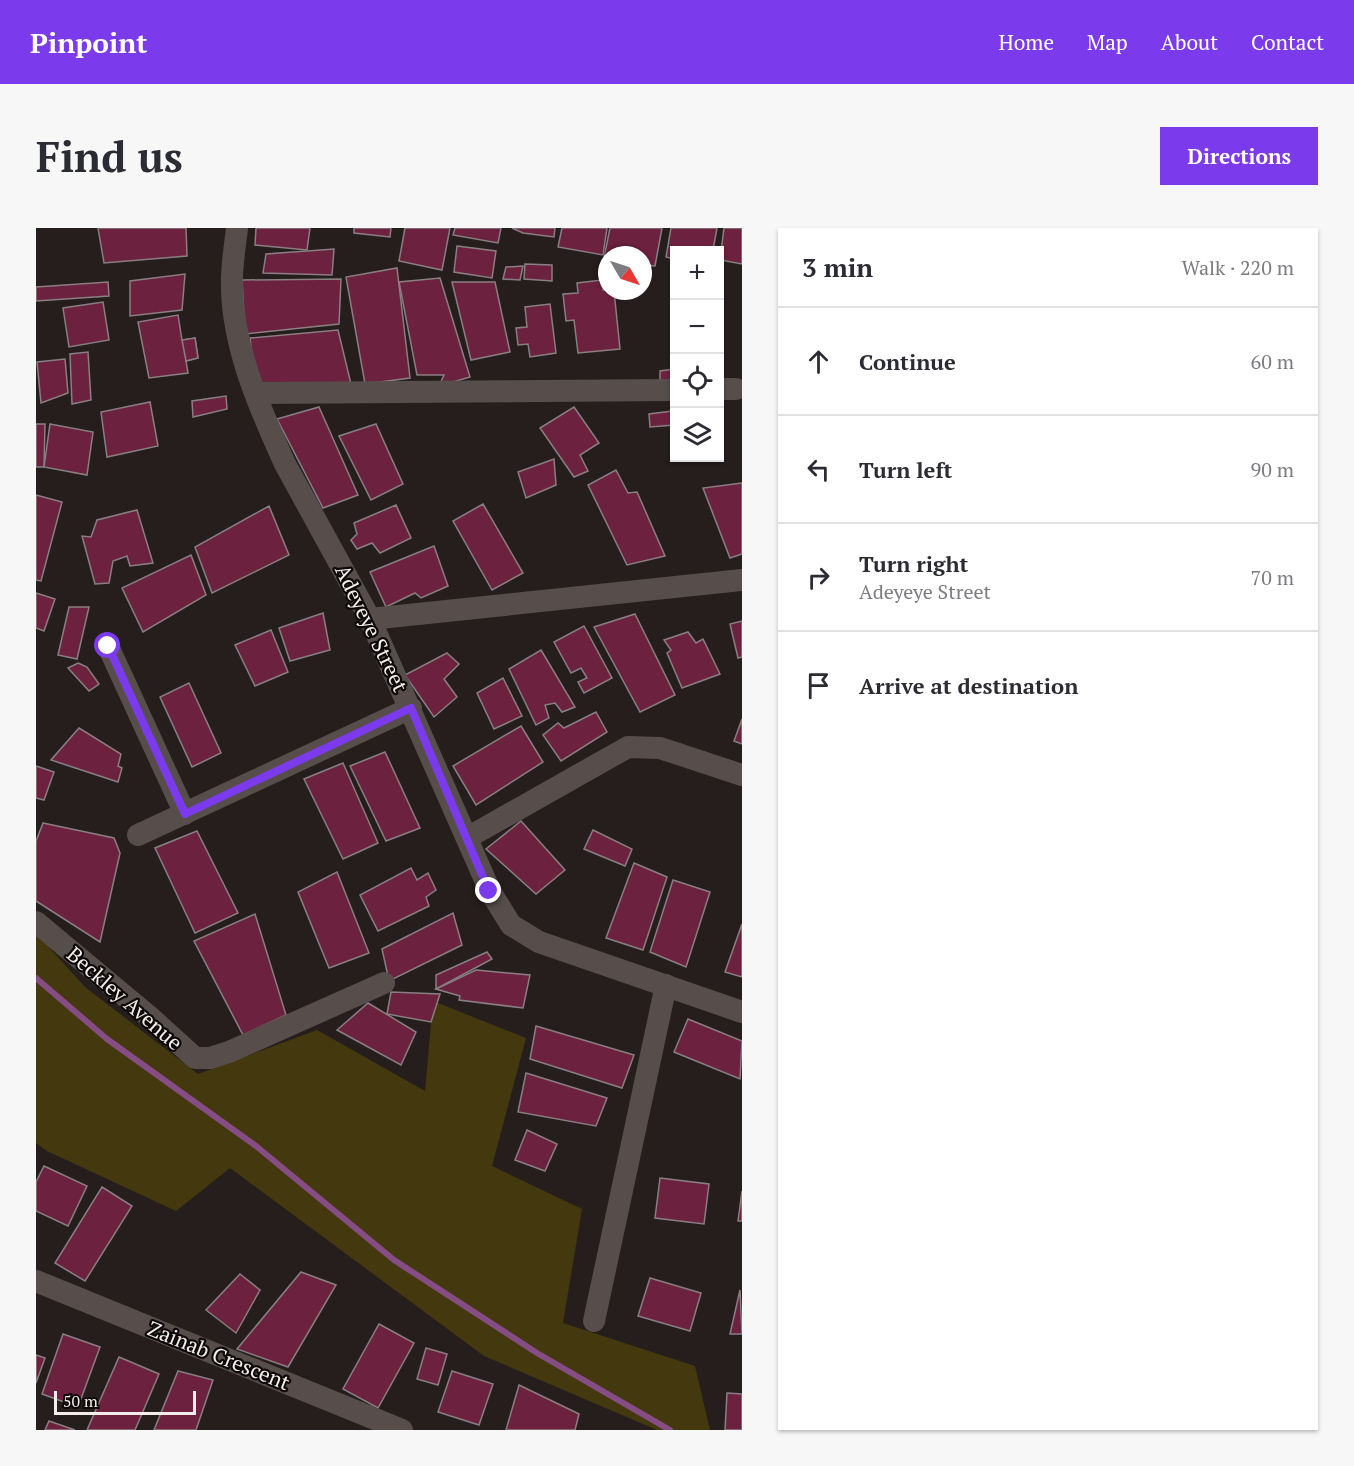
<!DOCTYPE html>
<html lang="en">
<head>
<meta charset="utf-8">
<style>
  body { margin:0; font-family:"PT Serif",serif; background:#f7f7f7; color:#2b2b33 }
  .controls { position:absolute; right:18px; top:18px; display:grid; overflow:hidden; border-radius:0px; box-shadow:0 2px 4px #0004 }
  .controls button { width:54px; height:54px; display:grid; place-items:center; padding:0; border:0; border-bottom:2px solid #e1e1e2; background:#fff; color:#2b2b33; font:30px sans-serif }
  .compass { position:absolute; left:562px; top:18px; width:54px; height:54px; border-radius:50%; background:#fff; box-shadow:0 2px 4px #0004; rotate:129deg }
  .scale { position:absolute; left:18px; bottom:15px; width:142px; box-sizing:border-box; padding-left:6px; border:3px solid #f3edec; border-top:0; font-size:16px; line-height:21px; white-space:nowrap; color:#f3edec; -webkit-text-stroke:4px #0d0908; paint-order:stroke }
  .stop { position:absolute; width:18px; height:18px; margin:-14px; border:4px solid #7c3aed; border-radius:50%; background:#fff }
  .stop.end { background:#7c3aed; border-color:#fff; box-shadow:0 2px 6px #0008 }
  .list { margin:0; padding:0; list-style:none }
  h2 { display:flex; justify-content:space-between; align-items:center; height:78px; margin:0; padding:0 24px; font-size:26px }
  h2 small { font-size:20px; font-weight:400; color:#7c7c81 }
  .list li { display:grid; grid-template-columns:39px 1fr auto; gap:18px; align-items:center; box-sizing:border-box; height:108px; padding:0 24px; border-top:2px solid #e1e1e2 }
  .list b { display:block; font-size:22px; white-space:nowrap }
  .list p { margin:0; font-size:20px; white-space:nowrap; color:#7c7c81 }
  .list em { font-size:20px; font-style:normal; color:#7c7c81 }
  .icon { flex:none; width:33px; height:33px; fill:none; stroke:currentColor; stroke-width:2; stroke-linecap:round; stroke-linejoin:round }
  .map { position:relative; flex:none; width:706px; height:1202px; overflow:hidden; border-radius:0px }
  header { display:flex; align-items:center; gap:36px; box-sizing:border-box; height:84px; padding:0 30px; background:#7c3aed; color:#fff }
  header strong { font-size:28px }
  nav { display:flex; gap:33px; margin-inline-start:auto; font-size:21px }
  .intro { display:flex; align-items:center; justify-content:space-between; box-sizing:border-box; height:144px; padding:0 36px }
  h1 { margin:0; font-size:42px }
  .button { padding:15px 27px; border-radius:0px; background:#7c3aed; color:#fff; font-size:21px; font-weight:700 }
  main { display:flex; gap:36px; padding:0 36px }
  aside { flex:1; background:#fff; border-radius:0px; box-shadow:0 2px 4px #0004 }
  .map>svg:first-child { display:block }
</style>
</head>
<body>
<header>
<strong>Pinpoint</strong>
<nav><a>Home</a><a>Map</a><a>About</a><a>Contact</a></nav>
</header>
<div class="intro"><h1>Find us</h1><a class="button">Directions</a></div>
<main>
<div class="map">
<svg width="706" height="1202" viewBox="0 0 706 1202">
  <rect width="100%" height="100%" fill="#261e1d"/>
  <!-- green -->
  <polygon fill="#44380e" points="0,705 49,759 162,846 281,802 389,863 397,773 490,810 456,938 546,981 527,1095 659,1138 674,1202 621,1202 448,1128 194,940 140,983 11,923 0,915"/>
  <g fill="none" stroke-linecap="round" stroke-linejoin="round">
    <!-- stream -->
    <polyline stroke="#864c84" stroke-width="6" points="0,750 71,811 220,918 358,1032 501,1125 634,1202"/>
  </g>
  <!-- building -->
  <g fill="#6c213f" stroke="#897f82" stroke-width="1.5">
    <polygon points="62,0 150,0 151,28 68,35"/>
    <polygon points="220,0 274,0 271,22 219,17"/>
    <polygon points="318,0 355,0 354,9 318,5"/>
    <polygon points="369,0 414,0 406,42 363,33"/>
    <polygon points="419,0 465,0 462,15 417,7"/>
    <polygon points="476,0 519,0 518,9 487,5"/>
    <polygon points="526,0 571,0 567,27 522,19"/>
    <polygon points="574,0 626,0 619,38 607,37 607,27 571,27 571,30 568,30"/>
    <polygon points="635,0 681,0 677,22 638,22 638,31 630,29"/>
    <polygon points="688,0 706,0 706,36 684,32"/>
    <polygon points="421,18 460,23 456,50 418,44"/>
    <polygon points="298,21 296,47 227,45 230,26"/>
    <polygon points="489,36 516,37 516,53 488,51"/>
    <polygon points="487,38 484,52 467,51 470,39"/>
    <polygon points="361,40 374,150 329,156 310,49"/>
    <polygon points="149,46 146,82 94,88 94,53"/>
    <polygon points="404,50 434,149 403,158 408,147 381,147 363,54"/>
    <polygon points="305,51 303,96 209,106 206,52"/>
    <polygon points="566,52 567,62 578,63 584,121 542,125 538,92 530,93 527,66 542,65 541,55"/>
    <polygon points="72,54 73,68 0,73 0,59"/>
    <polygon points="416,54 459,54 474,124 435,132"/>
    <polygon points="67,74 73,112 33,119 27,80"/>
    <polygon points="514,76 520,125 494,129 492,116 482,117 480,100 491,99 489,79"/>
    <polygon points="142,87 146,112 159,110 162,130 150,133 152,145 113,150 102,94"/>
    <polygon points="302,102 315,156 220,158 214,110"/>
    <polygon points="159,110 162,130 150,133 146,112"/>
    <polygon points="52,124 55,172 36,176 34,126"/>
    <polygon points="29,131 32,165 5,175 1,134"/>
    <polygon points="638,141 638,158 624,157 624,143"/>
    <polygon points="190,168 191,181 157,189 156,173"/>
    <polygon points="114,174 122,218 71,229 65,184"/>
    <polygon points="283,179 322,267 287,280 241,191"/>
    <polygon points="538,179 563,215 544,227 552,243 538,249 504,200"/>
    <polygon points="636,183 638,197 614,199 613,186"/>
    <polygon points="0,196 9,196 8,239 0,239"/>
    <polygon points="14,196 57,204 51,247 8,239"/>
    <polygon points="340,196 367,256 335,272 303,208"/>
    <polygon points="518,231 520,257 490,270 482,244"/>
    <polygon points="580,242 592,265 601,264 629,328 591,337 552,257"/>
    <polygon points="706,255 706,326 694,330 667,260"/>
    <polygon points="0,267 26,274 5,353 0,352"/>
    <polygon points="447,276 487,345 456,362 417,293"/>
    <polygon points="360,277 375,310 344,325 336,315 321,321 315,312 321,306 318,295"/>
    <polygon points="233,278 253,327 176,365 159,319"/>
    <polygon points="101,282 117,335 94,338 91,328 77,333 73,355 59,356 46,308 55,309 61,292"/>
    <polygon points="398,318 412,358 385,370 379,365 350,379 334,344"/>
    <polygon points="155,327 170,367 107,404 86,360"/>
    <polygon points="0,365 19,371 8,403 0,400"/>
    <polygon points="33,379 53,379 41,431 22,427"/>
    <polygon points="287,385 294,422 254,433 243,400"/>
    <polygon points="599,386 639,467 604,484 558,399"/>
    <polygon points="706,393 706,429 702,430 694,396"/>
    <polygon points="548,398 576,450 548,465 542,454 551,450 545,440 535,445 518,414"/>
    <polygon points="235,402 252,444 219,458 199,417"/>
    <polygon points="652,404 660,415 667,411 684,446 646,460 631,425 635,422 628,412"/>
    <polygon points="505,422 539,479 526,484 519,475 509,477 513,490 500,497 473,441"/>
    <polygon points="411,425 423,436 408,451 421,469 398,489 369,447"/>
    <polygon points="42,435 51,439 63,456 53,463 32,440"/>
    <polygon points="467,450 486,488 458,501 441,465"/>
    <polygon points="153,455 185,525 156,539 124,469"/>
    <polygon points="560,484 571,504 525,533 507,507 522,495 528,500"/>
    <polygon points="706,491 706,516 698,513"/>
    <polygon points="485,498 507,534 440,577 417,538"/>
    <polygon points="43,500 85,526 82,538 86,540 82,554 15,532"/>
    <polygon points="349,524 384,600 350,613 314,538"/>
    <polygon points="307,535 342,615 307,631 268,551"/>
    <polygon points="0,538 18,544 8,572 0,570"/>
    <polygon points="485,593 529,642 500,666 450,621"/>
    <polygon points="7,595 78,610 84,625 64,714 0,673 0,613"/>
    <polygon points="557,602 596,621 589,638 548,621"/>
    <polygon points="161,603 202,685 159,705 119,620"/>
    <polygon points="598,635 631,649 607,722 570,710"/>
    <polygon points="375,640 381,652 392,645 400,662 390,669 393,678 342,703 324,667"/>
    <polygon points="301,644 333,725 293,740 262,664"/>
    <polygon points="637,652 674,664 650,739 614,724"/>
    <polygon points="417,685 426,717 353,753 346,721"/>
    <polygon points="219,686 250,787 207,807 158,713"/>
    <polygon points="706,696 706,749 689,744"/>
    <polygon points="451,724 456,731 400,761 400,747"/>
    <polygon points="440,742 494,747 487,780 423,772 424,768 400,761"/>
    <polygon points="355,764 404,766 395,794 351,786"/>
    <polygon points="332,775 380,804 365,837 301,802"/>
    <polygon points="652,791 706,813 704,851 638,824"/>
    <polygon points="500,798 598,827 586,860 494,831"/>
    <polygon points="490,845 571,870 560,898 482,884"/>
    <polygon points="491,902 521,916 509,943 479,932"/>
    <polygon points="8,938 51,958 32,998 0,983 0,954"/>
    <polygon points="624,950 673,956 668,996 619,990"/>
    <polygon points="66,959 96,978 49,1053 19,1035"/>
    <polygon points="706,963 706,993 702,993"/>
    <polygon points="265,1044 300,1057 252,1139 201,1121"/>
    <polygon points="204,1046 224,1062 200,1105 170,1082"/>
    <polygon points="614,1050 665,1065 654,1103 602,1088"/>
    <polygon points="704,1062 706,1106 694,1106"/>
    <polygon points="343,1096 378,1115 342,1180 307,1161"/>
    <polygon points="27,1106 64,1119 42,1179 6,1166"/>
    <polygon points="390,1120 411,1126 402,1157 381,1151"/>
    <polygon points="0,1127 9,1130 0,1155"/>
    <polygon points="83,1129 123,1146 99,1202 51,1202"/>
    <polygon points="142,1143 177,1152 160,1202 118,1202"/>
    <polygon points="416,1143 457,1156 443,1197 402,1184"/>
    <polygon points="483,1157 543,1186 539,1202 470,1202"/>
    <polygon points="691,1165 706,1166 706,1202 689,1202"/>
    <polygon points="13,1193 39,1202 9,1202"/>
  </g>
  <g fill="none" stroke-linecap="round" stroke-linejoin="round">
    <!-- minor -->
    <g stroke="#574e4c" stroke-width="22">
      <path d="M201,0C199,19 195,40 196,60C197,120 224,181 249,236L334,391L454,663L475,697L503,714L706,784"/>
      <polyline points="684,161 700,161"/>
      <polyline points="220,165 638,162"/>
      <polyline points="334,391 706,352"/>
      <polyline points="72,418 149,586"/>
      <polyline points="102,607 375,480"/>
      <polyline points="431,610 592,519 624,520 706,547"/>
      <polyline points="0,694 115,790 159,830 174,830 193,824 348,755"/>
      <polyline points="0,1053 366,1202"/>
      <polyline points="558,1093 630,757"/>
    </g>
  </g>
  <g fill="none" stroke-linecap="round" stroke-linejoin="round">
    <!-- route -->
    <polyline stroke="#7c3aed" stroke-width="8" points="72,418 149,586 375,480 453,663"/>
  </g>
  <g text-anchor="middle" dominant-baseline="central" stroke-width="4.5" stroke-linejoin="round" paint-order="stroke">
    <!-- street labels -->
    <g font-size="21" fill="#f3edec" stroke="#0d0908">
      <text transform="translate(336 400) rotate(64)">Adeyeye Street</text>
      <text transform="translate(89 770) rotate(41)">Beckley Avenue</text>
      <text transform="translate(183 1127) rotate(22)">Zainab Crescent</text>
    </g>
  </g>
</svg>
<div class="controls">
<button>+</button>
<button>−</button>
<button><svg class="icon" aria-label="locate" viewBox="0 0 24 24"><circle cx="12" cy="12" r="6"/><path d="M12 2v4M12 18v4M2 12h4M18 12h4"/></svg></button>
<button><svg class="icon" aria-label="layers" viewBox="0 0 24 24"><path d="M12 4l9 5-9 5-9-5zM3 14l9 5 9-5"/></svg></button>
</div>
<svg class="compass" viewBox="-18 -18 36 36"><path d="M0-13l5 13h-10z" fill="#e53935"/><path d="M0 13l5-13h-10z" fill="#7c7c81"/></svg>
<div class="scale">50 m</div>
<div class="stop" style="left:72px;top:418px"></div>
<div class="stop end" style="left:453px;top:663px"></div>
</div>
<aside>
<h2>3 min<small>Walk · 220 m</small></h2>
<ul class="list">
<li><svg class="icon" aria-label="ahead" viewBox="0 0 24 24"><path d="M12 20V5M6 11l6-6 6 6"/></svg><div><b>Continue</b></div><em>60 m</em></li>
<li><svg class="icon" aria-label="left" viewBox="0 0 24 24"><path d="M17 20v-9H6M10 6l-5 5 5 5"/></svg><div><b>Turn left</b></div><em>90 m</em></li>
<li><svg class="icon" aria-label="right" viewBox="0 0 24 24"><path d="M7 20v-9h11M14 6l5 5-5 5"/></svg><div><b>Turn right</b><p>Adeyeye Street</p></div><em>70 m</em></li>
<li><svg class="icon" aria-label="arrive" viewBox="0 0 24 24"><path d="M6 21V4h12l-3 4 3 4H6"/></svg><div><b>Arrive at destination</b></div></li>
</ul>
</aside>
</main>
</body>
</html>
